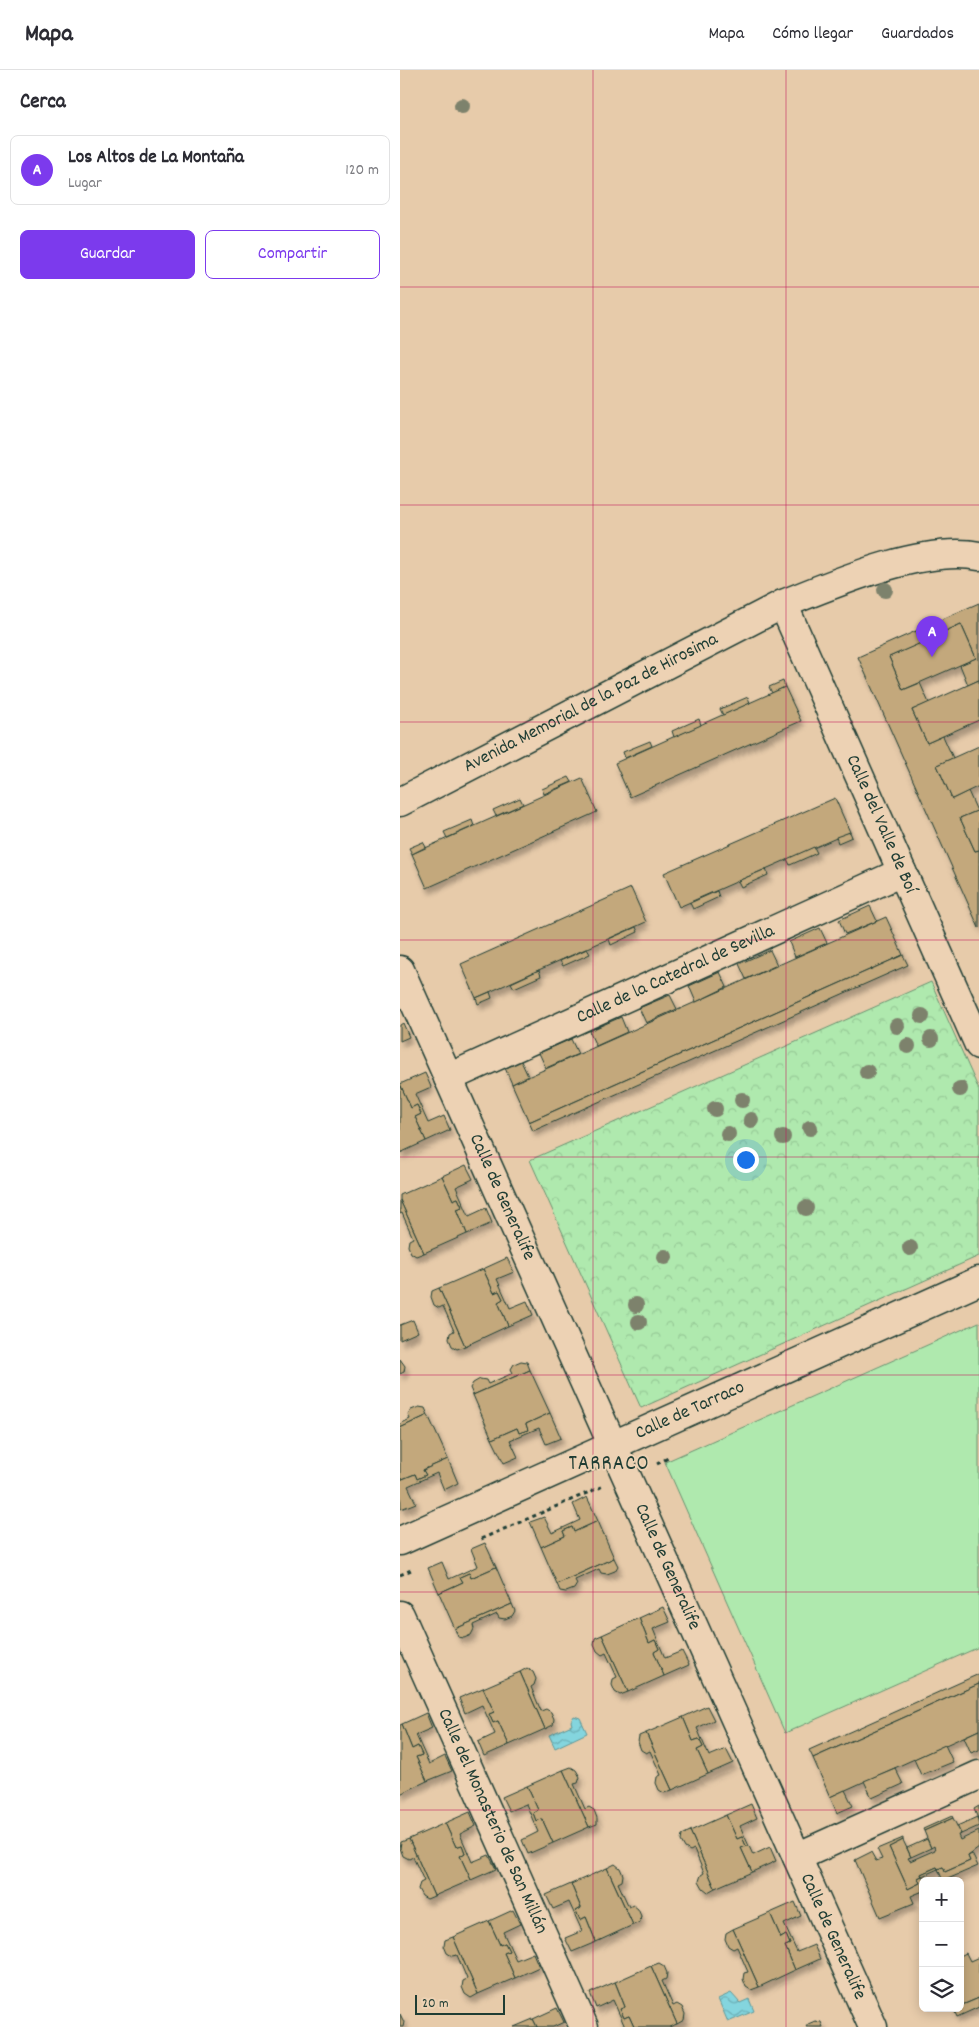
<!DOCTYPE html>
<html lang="es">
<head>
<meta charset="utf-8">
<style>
  body { margin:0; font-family:Dekko,sans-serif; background:#f7f7f7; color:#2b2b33 }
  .controls { position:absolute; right:15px; bottom:15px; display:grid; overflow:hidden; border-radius:8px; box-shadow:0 2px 12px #0003 }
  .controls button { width:45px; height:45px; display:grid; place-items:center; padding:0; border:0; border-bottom:1px solid #e1e1e2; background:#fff; color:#2b2b33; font:25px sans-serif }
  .scale { position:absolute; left:15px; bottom:12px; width:90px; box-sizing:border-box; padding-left:5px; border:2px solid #1f3d34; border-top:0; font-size:14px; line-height:18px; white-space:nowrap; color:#1f3d34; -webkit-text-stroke:4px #edd2b4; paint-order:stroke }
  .you { position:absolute; left:345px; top:1089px; width:18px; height:18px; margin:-12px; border:4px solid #fff; border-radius:50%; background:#1a73e8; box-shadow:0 0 0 8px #1a73e833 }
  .badge { display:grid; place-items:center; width:32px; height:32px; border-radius:50%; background:#7c3aed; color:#fff; font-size:16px; font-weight:700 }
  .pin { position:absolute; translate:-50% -41px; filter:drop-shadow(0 1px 2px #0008) }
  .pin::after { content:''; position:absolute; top:26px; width:18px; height:15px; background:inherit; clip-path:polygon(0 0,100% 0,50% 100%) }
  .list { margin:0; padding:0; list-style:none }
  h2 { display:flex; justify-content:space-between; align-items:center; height:65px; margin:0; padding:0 20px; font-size:21px }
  h2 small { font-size:16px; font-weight:400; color:#7c7c81 }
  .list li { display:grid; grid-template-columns:32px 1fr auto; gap:15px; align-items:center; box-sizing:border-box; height:70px; margin:0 10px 10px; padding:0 10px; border:1px solid #e1e1e2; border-radius:8px }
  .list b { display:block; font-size:19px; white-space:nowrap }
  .list p { margin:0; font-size:16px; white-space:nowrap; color:#7c7c81 }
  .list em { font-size:16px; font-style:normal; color:#7c7c81 }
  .actions { display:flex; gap:10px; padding:15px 20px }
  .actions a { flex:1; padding:11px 0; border:1px solid #7c3aed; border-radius:8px; text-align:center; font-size:18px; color:#7c3aed }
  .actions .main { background:#7c3aed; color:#fff }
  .icon { flex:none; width:28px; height:28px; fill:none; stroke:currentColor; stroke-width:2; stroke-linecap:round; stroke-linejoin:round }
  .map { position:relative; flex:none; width:579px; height:1957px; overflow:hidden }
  header { display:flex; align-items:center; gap:30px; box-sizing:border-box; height:70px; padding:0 25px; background:#fff; border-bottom:1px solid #e1e1e2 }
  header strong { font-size:24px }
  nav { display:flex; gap:28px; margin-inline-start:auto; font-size:18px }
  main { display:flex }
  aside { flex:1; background:#fff }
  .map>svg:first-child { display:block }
</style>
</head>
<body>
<header>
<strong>Mapa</strong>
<nav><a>Mapa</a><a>Cómo llegar</a><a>Guardados</a></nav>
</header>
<main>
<aside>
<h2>Cerca<small></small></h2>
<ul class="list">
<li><span class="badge">A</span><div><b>Los Altos de La Montaña</b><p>Lugar</p></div><em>120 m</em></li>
</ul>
<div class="actions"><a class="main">Guardar</a><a>Compartir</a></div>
</aside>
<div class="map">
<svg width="579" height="1957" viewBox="0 0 579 1957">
  <defs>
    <pattern id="forest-crowns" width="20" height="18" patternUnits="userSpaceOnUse" patternTransform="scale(1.25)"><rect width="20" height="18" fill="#afe9ae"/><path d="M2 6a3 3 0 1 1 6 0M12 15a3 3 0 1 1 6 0" fill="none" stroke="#96c996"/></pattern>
    <pattern id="water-waves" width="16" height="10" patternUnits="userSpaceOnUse" patternTransform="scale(1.25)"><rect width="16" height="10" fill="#84d5de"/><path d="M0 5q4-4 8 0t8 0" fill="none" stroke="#6baeb5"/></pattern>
    <filter id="shadow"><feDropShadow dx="3" dy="5.5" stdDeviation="2.5" flood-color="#0004"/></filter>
  </defs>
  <rect width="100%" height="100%" fill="#e7cbaa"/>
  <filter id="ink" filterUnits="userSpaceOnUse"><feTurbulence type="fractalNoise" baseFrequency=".02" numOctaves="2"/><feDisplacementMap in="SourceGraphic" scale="10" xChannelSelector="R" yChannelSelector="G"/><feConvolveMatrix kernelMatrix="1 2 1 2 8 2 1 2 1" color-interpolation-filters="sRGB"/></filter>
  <g filter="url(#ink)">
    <!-- green -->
    <polygon fill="#afe9ae" stroke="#679371" points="579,1252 579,1577 385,1663 265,1392"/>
    <!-- forest -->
    <polygon fill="url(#forest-crowns)" stroke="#679371" points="531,912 579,1020 579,1186 241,1338 130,1090"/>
    <!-- water -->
    <g fill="url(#water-waves)" stroke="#5c989a">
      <polygon points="174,1646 180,1648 187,1663 155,1678 149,1665 172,1655 171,1651"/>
      <polygon points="331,1923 340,1933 349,1929 354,1941 328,1952 318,1929"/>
    </g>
    <!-- building -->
    <g fill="#c3a87c" stroke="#1f3d34" filter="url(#shadow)">
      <polygon points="579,533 579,610 568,615 560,595 576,588 561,554 529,569 524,557"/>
      <polygon points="561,554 576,588 503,620 489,587"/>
      <polygon points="524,557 529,569 521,573 516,561"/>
      <polygon points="516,561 521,573 489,587 503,620 520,613 529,633 512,640 527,673 543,666 553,688 537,695 552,729 568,721 577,741 560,748 575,781 579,780 579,858 458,587"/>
      <polygon points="579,610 579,650 527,673 512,640"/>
      <polygon points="383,611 385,617 372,623 369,617"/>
      <polygon points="385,617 401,651 230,727 215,693"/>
      <polygon points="348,627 350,633 323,645 320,639"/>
      <polygon points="299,649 301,655 274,667 272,661"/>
      <polygon points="250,671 252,676 225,688 223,682"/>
      <polygon points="579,676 579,716 552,729 537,695"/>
      <polygon points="169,707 172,712 144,724 142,719"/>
      <polygon points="182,708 197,742 27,818 12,784"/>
      <polygon points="120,728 123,734 96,746 93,740"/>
      <polygon points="435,728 450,762 279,837 264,803"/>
      <polygon points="579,740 579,780 575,781 560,748"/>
      <polygon points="72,750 74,756 47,768 44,762"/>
      <polygon points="450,762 452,767 438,773 436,767"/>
      <polygon points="23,772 26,777 12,784 9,778"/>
      <polygon points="414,777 417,783 390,795 387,789"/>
      <polygon points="366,799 368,805 341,817 338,811"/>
      <polygon points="231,818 246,852 76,928 61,894"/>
      <polygon points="317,821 319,827 293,839 290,833"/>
      <polygon points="470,836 477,851 445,864 439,850"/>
      <polygon points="486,847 503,885 129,1052 112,1014"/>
      <polygon points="236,857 238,862 211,875 209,869"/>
      <polygon points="420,858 427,873 395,887 389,872"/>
      <polygon points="187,879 190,884 163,896 160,891"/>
      <polygon points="370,880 377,895 346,909 339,894"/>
      <polygon points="503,885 508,895 133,1061 129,1052"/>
      <polygon points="139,900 141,906 114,918 111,913"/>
      <polygon points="320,902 327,917 296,932 289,916"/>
      <polygon points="90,922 92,928 78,934 76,928"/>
      <polygon points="270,925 277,939 246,953 239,938"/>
      <polygon points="221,947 227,962 196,976 189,961"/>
      <polygon points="3,953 9,967 0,971 0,955"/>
      <polygon points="171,969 178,984 146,998 139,983"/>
      <polygon points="121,991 128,1006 112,1014 105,998"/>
      <polygon points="25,1003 31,1017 15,1024 28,1053 44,1046 50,1060 26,1071 15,1047 21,1044 17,1035 11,1038 0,1014"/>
      <polygon points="0,1014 11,1038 17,1035 21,1044 15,1047 26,1071 0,1083"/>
      <polygon points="66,1095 73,1109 56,1117 69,1146 86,1138 92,1153 67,1164 57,1139 62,1137 58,1128 53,1130 42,1106"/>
      <polygon points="42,1106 53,1130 58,1128 62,1137 57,1139 67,1164 24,1183 0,1130 0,1125"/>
      <polygon points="0,1130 24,1183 16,1186 11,1183 8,1176 9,1170 13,1168 2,1143 0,1144"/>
      <polygon points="107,1188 114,1202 97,1209 110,1238 127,1231 133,1245 108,1256 98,1232 103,1229 99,1221 94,1223 83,1199"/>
      <polygon points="83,1199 94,1223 99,1221 103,1229 98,1232 108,1256 65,1276 39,1218"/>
      <polygon points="39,1218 65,1276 57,1279 52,1276 49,1269 50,1263 54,1261 43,1236 39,1238 34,1235 31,1227 32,1221"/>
      <polygon points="13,1250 18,1262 0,1270 0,1255"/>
      <polygon points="0,1289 5,1296 4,1302 0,1304"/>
      <polygon points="121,1291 127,1292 130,1300 73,1325 70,1318 73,1313 80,1309 86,1310 88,1314 113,1303 111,1299 114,1294"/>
      <polygon points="130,1300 150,1343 126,1354 128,1360 119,1363 117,1358 92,1369 73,1325"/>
      <polygon points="19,1337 25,1338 28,1345 0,1358 0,1354 10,1349 8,1345 11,1340"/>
      <polygon points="150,1343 161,1368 146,1374 139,1358 110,1370 118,1387 104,1393 92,1369 117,1358 119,1363 128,1360 126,1354"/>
      <polygon points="28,1345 48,1389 23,1400 26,1405 17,1409 15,1404 0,1410 0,1358"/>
      <polygon points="48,1389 58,1413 44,1420 37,1403 8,1416 16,1433 1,1439 0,1410 15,1404 17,1409 26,1405 23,1400"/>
      <polygon points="187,1427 198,1451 174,1462 172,1457 163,1461 165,1466 141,1477 130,1452 144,1447 152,1463 180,1450 173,1434"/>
      <polygon points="198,1451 214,1488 157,1514 141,1477 165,1466 163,1461 172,1457 174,1462"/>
      <polygon points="85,1473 96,1497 71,1508 69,1503 60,1507 63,1512 39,1523 28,1498 42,1492 49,1509 78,1496 71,1479"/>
      <polygon points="214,1488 218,1496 215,1501 207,1504 201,1503 199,1499 175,1510 177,1514 174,1519 166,1522 160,1521 157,1514"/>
      <polygon points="96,1497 112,1534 55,1559 39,1523 63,1512 60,1507 69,1503 71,1508"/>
      <polygon points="112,1534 115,1541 112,1546 105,1549 99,1548 97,1544 73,1555 74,1559 71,1565 64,1568 58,1567 55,1559"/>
      <polygon points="263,1537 270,1552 253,1559 265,1588 282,1581 289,1595 264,1606 254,1582 259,1579 255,1570 249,1573 239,1548"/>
      <polygon points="239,1548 249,1573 255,1570 259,1579 254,1582 264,1606 228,1622 202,1565"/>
      <polygon points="202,1565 228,1622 220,1625 215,1622 212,1615 213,1609 217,1607 206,1583 202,1585 197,1581 194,1574 195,1568"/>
      <polygon points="127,1598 133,1602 136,1609 134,1615 131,1617 141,1641 146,1639 151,1642 154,1649 153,1655 145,1659 120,1602"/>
      <polygon points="120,1602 145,1659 109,1675 98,1651 93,1653 89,1644 94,1642 83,1618"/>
      <polygon points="579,1604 579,1614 413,1688 409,1680"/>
      <polygon points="579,1614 579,1660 430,1727 413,1688"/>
      <polygon points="83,1618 94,1642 89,1644 93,1653 98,1651 109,1675 84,1686 78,1672 95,1664 82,1635 65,1643 59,1628"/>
      <polygon points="307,1636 314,1650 297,1658 309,1686 326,1679 333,1693 308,1704 297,1680 303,1677 299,1669 293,1671 283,1647"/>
      <polygon points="26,1643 32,1658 16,1665 29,1694 45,1686 52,1701 27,1711 16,1687 22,1685 18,1676 12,1679 2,1654"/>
      <polygon points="283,1647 293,1671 299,1669 303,1677 297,1680 308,1704 272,1720 246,1663"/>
      <polygon points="2,1654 12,1679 18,1676 22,1685 16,1687 27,1711 0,1724 0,1655"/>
      <polygon points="579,1660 579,1680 571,1683 564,1667"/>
      <polygon points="246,1663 272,1720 264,1723 259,1720 256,1713 257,1707 261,1705 250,1681 246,1683 241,1680 238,1672 239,1666"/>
      <polygon points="545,1675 553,1692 521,1705 514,1689"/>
      <polygon points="171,1697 176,1700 180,1707 178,1713 174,1714 185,1739 189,1737 194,1740 197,1748 197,1754 189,1757 163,1700"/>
      <polygon points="495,1698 503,1714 472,1728 464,1711"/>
      <polygon points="163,1700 189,1757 153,1773 142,1749 136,1751 133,1743 138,1740 127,1716"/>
      <polygon points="127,1716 138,1740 133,1743 136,1751 142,1749 153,1773 128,1784 122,1770 138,1762 126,1734 109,1741 102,1727"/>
      <polygon points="445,1720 453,1736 437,1743 430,1727"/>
      <polygon points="351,1734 357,1748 340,1756 353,1785 370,1777 376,1791 352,1802 341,1778 346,1776 342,1767 337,1769 326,1745"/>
      <polygon points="579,1736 579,1751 574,1739"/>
      <polygon points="70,1742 76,1756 60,1764 72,1792 89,1785 96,1799 71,1810 60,1786 65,1783 62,1775 56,1777 45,1753"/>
      <polygon points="326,1745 337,1769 342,1767 346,1776 341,1778 352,1802 315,1818 290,1761"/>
      <polygon points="552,1746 553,1748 524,1761 523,1759"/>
      <polygon points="577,1747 579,1756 561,1764 557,1756"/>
      <polygon points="553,1748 561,1764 558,1765 560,1770 579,1761 579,1778 568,1786 570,1791 545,1802 543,1797 538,1799 537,1797 521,1804 522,1806 518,1808 520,1813 508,1819 489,1777 503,1770 511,1787 508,1788 510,1791 535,1780 534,1776 531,1778 524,1761"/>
      <polygon points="45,1753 56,1777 62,1775 65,1783 60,1786 71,1810 34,1826 9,1769"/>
      <polygon points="290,1761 315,1818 308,1822 303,1818 299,1811 301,1805 304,1803 294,1779 290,1781 285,1778 281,1771 282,1765"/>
      <polygon points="503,1768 503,1770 489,1777 508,1819 520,1813 518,1808 522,1806 525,1811 523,1811 523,1821 511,1826 514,1833 480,1847 455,1790 471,1782 476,1791 482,1789 477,1779"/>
      <polygon points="9,1769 34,1826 27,1829 22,1826 18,1819 20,1813 24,1811 13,1787 9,1789 3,1786 0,1778 1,1772"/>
      <polygon points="527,1769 531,1778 511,1787 507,1778"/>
      <polygon points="572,1784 578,1796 543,1811 538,1799 543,1797 545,1802 570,1791 568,1786"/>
      <polygon points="215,1794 220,1798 223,1805 222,1811 218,1813 229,1837 233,1835 238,1839 241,1846 240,1852 233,1855 207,1798"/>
      <polygon points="537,1797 538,1799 522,1806 521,1804"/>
      <polygon points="207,1798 233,1855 196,1872 186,1847 180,1850 176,1841 181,1838 171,1814"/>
      <polygon points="171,1814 181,1838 176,1841 180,1850 186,1847 196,1872 172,1882 165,1868 182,1861 169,1832 153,1839 146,1825"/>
      <polygon points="395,1832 401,1846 384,1854 397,1882 414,1875 420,1889 395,1900 385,1876 390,1874 386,1865 381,1868 370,1843"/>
      <polygon points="113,1840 120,1854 103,1862 116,1890 133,1883 139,1897 115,1908 104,1883 109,1881 105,1873 100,1875 89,1851"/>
      <polygon points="370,1843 381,1868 386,1865 390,1874 385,1876 395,1900 359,1917 333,1859"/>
      <polygon points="89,1851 100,1875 105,1873 109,1881 104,1883 115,1908 78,1924 53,1867"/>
      <polygon points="333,1859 359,1917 351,1920 346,1917 343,1909 344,1903 348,1902 337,1877 333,1879 328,1876 325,1869 326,1863"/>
      <polygon points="53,1867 78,1924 71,1928 65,1924 62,1917 63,1911 67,1909 57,1885 52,1886 47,1883 44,1876 45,1870"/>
      <polygon points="566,1883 570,1891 579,1887 579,1928 560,1936 560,1886"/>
      <polygon points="259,1893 264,1896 267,1903 266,1909 262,1911 273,1936 277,1934 282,1937 285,1944 284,1950 277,1954 251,1896"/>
      <polygon points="251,1896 277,1954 269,1957 234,1957 229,1946 224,1948 220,1939 225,1937 215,1912"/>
      <polygon points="215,1912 225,1937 220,1939 224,1948 229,1946 234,1957 225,1957 213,1930 196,1938 190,1923"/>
      <polygon points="579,1928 579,1937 557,1947 553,1938 560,1938 560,1936"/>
      <polygon points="157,1938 164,1952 153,1957 137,1957 133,1949"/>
      <polygon points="0,1944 4,1952 3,1957 0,1957"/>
      <polygon points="133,1949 137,1957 114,1957"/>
      <polygon points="415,1951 421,1952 423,1957 406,1957 408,1954"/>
    </g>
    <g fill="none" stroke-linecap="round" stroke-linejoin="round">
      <!-- street casing -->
      <g stroke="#1f3d34" stroke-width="31">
        <g id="street">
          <path id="s1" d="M383,534L579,975"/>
          <path id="s2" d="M0,732L383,534C435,513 524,475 579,486"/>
          <path id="s3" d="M0,900L473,1957"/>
          <path id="s4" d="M48,1008L502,802"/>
          <path id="s5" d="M0,1471L579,1211"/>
          <path id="s6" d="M0,1545L184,1957"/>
          <polyline points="397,1787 579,1705"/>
        </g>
      </g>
      <!-- path -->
      <g stroke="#1f3d34" stroke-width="3" stroke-dasharray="4 4" stroke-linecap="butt">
        <polyline points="257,1394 268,1388"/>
        <polyline points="81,1469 201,1417"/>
        <polyline points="0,1505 11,1500"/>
      </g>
      <!-- street -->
      <use href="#street" stroke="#edd2b4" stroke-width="28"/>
    </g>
    <!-- trees -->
    <g fill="#7d826c">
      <circle cx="62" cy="36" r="8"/>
      <circle cx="485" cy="520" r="8"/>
      <circle cx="522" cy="946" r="8"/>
      <circle cx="497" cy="956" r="8"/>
      <circle cx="531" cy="969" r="8"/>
      <circle cx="508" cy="976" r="8"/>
      <circle cx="467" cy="1002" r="8"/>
      <circle cx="560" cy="1019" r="8"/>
      <circle cx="342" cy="1030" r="8"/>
      <circle cx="315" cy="1039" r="8"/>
      <circle cx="351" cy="1050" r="8"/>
      <circle cx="410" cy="1058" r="8"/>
      <circle cx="328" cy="1064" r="8"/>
      <circle cx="383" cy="1067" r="8"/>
      <circle cx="406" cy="1138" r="8"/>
      <circle cx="510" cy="1178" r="8"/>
      <circle cx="265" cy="1187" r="8"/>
      <circle cx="236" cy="1235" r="8"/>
      <circle cx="239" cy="1252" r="8"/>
    </g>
  </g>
  <!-- grid -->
  <path fill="none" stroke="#c2185b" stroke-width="1" stroke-opacity="0.55" d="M193,0V1957M386,0V1957M0,217H579M0,435H579M0,652H579M0,870H579M0,1087H579M0,1305H579M0,1522H579M0,1740H579"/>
  <g text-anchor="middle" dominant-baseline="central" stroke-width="4" stroke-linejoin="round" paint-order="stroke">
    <!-- street labels -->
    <g font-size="19" fill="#1f3d34" stroke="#edd2b4">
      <text stroke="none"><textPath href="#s2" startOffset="215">Avenida Memorial de la Paz de Hirosima</textPath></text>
      <text stroke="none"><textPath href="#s1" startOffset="241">Calle del Valle de Boí</textPath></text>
      <text stroke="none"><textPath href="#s4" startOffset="250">Calle de la Catedral de Sevilla</textPath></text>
      <text stroke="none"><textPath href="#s3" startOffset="249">Calle de Generalife</textPath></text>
      <text stroke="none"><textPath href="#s5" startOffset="318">Calle de Tarraco</textPath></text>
      <text stroke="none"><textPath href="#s3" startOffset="654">Calle de Generalife</textPath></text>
      <text stroke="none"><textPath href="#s6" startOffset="226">Calle del Monasterio de San Millán</textPath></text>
      <text stroke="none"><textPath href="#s3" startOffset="1059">Calle de Generalife</textPath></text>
    </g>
    <!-- quarter labels -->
    <g font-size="21" letter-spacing="1" fill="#1f3d34" stroke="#edd2b4">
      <text x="209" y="1395">TARRACO</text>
    </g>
  </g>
</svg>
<div class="controls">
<button>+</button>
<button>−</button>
<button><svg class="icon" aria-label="layers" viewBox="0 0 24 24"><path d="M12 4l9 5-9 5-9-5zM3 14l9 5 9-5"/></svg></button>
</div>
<div class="scale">20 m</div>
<div class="you"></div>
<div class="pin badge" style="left:532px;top:587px">A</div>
</div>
</main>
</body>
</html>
